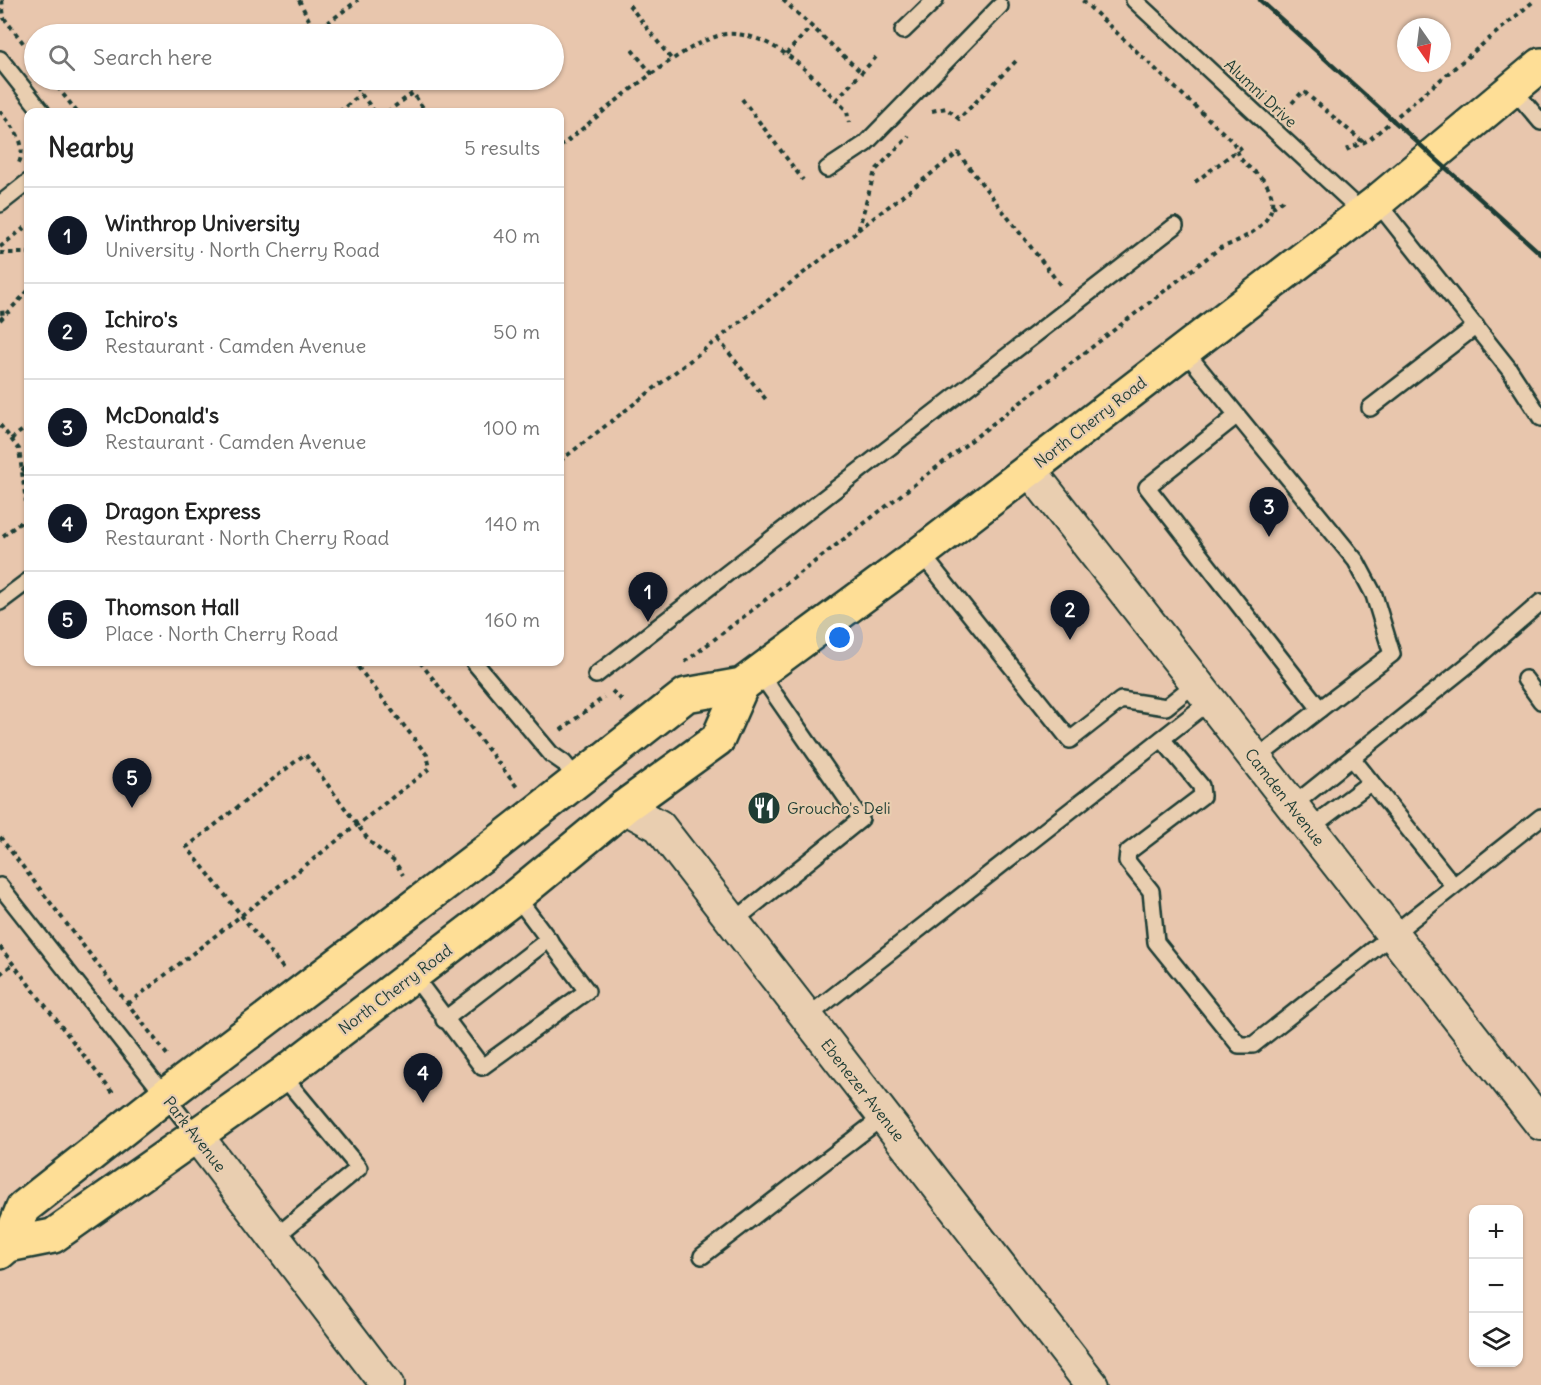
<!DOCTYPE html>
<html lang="en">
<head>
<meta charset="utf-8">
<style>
  body { margin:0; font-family:Delius,sans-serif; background:#f6f6f6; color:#222 }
  .controls { position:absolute; right:18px; bottom:18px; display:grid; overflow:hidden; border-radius:12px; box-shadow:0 2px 4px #0004 }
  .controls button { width:54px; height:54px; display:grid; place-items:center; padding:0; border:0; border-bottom:2px solid #e0e0e0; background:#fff; color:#222; font:30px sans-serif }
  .compass { position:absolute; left:1397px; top:18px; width:54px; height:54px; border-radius:50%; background:#fff; box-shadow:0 2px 4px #0004; rotate:166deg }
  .you { position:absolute; left:840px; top:638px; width:21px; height:21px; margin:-15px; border:4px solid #fff; border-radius:50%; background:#1a73e8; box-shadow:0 0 0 9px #1a73e833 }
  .badge { display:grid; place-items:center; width:39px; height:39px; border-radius:50%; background:#111827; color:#fff; font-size:20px; font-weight:700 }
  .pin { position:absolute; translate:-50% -50px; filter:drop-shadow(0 2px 3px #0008) }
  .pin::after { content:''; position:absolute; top:32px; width:21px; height:18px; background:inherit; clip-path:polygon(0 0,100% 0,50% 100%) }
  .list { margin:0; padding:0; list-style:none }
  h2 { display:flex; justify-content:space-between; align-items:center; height:78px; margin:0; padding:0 24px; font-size:26px }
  h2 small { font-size:20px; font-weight:400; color:#767676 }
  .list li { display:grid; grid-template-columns:39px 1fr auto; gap:18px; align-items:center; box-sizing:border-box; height:96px; padding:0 24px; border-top:2px solid #e0e0e0 }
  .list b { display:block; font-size:22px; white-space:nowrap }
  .list p { margin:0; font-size:20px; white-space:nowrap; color:#767676 }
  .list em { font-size:20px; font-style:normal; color:#767676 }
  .icon { flex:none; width:33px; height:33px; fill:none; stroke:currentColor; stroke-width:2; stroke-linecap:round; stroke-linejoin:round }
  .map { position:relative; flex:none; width:1541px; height:1385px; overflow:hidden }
  .search { position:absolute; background:#fff; box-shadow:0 2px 4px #0004; left:24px; top:24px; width:540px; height:66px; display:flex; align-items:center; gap:15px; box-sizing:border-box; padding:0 21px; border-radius:33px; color:#767676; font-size:22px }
  .panel { position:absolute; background:#fff; box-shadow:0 2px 4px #0004; left:24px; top:108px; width:540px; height:558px; border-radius:12px }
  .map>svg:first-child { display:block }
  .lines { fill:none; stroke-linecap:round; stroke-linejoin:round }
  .lane-casing { stroke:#1f3d34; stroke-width:20 }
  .street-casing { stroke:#1f3d34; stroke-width:36 }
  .primary-casing { stroke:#1f3d34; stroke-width:38 }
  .path { stroke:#1f3d34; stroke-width:4; stroke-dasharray:4.5 4.5; stroke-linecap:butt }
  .lane { stroke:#e9ceb0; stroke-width:15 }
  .street { stroke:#e9ceb0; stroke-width:32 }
  .primary { stroke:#fede96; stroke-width:33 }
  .rail { stroke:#1f3d34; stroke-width:4.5 }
  .labels { text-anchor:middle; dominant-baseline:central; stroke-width:4.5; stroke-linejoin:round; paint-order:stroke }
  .street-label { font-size:16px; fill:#1f3d34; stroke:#e9ceb0 }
  .poi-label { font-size:16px; fill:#1f3d34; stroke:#e9ceb0; text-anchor:start }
</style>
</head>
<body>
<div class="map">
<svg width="1541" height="1385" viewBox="0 0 1541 1385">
  <rect width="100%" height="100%" fill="#e8c6ad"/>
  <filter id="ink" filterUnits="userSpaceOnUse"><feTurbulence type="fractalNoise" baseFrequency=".0167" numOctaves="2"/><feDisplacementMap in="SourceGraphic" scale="12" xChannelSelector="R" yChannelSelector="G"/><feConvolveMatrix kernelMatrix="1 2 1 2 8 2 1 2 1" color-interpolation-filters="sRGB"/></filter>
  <g filter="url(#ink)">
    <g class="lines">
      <defs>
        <g id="lane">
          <path d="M1134,0L1363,213"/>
          <path d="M903,31L935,0"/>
          <path d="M0,59L42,112"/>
          <path d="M1513,89L1541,122"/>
          <path d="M827,169L865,144L1000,6"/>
          <path d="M1377,202L1509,369L1541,418"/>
          <path d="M0,204L28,182"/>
          <path d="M1184,350L1356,561L1374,595L1392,654L1320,709L1147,487L1235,417"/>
          <path d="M1370,408L1476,326"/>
          <path d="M921,553L1070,740L1121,700L1166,707L1196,683"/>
          <path d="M0,602L28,581"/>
          <path d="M474,662L551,754L564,763L578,780"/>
          <path d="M596,675L1175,226"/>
          <path d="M1525,679L1541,701"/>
          <path d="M1162,739L1201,786L1202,796L1128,852L1127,861L1151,891L1156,942L1239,1045H1253L1541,817"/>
          <path d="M1352,758L1453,885"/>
          <path d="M1256,759L1320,709"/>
          <path d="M1292,806L1473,661L1541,602"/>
          <path d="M1310,828L1371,782"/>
          <path d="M0,886L196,1135"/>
          <path d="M734,921L861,819L759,672"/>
          <path d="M413,975L482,1067L587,991L516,896"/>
          <path d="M807,1017L1210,701"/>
          <path d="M444,1020L549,939"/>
          <path d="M274,1238L359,1168L282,1075"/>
          <path d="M702,1256L884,1116"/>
        </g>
        <g id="street">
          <path d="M1029,469L1541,1124"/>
          <path d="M624,807L659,826L1092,1385"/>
          <path d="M196,1135L387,1385"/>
        </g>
        <g id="primary">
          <path d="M8,1245L53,1236L282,1075L516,896L624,807L718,739L742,685"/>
          <path d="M0,1252L8,1245L23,1208L165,1096L482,855L686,695L742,685L921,553L1377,202L1541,65"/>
        </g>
      </defs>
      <use href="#lane" class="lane-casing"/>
      <use href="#street" class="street-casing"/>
      <use href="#primary" class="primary-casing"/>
      <g class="path">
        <path d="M2,0L4,18L34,57"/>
        <path d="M299,0L316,34"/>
        <path d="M783,0L862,73"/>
        <path d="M629,5L672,60"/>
        <path d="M313,34L358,0"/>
        <path d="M632,50L653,75"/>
        <path d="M786,54L812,26"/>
        <path d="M52,80L77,112"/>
        <path d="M350,80L375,112"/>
        <path d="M742,99L803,180"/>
        <path d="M836,100L878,55"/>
        <path d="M1292,103L1303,91L1364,143"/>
        <path d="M0,111C12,127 28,141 19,163"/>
        <path d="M932,111L946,108L959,119L1018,59"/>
        <path d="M339,112L361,94"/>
        <path d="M387,112L413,93L426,112"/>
        <path d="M476,112L488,108L498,112"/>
        <path d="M560,147C595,119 686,38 727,34C740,33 755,37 767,43C798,58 823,87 847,111L849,123"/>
        <path d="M1346,150L1369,140L1535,0"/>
        <path d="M1195,182L1243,146"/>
        <path d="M1272,208L1286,198"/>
        <path d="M858,230L958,153L1061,286"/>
        <path d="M0,247L28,225"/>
        <path d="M0,253H28"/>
        <path d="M0,313L10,312"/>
        <path d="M0,320L28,291"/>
        <path d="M718,339L768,402"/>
        <path d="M0,425L19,449L28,517L0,538"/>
        <path d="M11,439L28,426"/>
        <path d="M560,461L858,231L875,171L909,136"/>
        <path d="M22,471L28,466"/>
        <path d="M420,662L517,787"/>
        <path d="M685,662L1220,248C1245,239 1287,219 1267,185C1261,174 1248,169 1241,159C1238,154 1236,147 1233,142L1082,0"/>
        <path d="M612,691L625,703"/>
        <path d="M561,730L604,697"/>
        <path d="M0,837L168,1056"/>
        <path d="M0,947L115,1096"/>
        <path d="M283,968L187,847L305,754L370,842L395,862L403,875"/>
        <path d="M0,974L13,964"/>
        <path d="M128,1004L430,768L427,755L354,662"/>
      </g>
      <use href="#lane" class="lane"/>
      <use href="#street" class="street"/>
      <use href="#primary" class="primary"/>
      <path class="rail" d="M1260,0L1541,254"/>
    </g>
  </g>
  <defs>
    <symbol id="restaurant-disc" viewBox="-11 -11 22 22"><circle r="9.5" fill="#1f3d34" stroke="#e9ceb0"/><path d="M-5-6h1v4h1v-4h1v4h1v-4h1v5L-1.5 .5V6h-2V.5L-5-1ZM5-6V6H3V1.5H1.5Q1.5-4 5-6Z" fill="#fff"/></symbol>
  </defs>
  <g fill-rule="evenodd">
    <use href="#restaurant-disc" x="745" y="789" width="38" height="38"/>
  </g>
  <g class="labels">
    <g class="street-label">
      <text transform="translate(1261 93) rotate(43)">Alumni Drive</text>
      <text transform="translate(1090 422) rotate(-38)">North Cherry Road</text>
      <text transform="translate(1285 797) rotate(52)">Camden Avenue</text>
      <text transform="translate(395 989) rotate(-37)">North Cherry Road</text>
      <text transform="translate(863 1090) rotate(52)">Ebenezer Avenue</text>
      <text transform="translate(195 1134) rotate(52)">Park Avenue</text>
    </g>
    <g class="poi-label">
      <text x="787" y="808">Groucho's Deli</text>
    </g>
  </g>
</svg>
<div class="controls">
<button>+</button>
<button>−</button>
<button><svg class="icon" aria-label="layers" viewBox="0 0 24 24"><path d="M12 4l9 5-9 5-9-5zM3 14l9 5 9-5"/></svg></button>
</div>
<svg class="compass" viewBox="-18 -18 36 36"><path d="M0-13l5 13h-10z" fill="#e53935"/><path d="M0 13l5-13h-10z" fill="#767676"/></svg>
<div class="you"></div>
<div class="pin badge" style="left:648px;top:622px">1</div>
<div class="pin badge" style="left:1070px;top:640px">2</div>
<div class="pin badge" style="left:1269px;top:537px">3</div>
<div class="pin badge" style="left:423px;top:1103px">4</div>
<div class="pin badge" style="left:132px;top:808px">5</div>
<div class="search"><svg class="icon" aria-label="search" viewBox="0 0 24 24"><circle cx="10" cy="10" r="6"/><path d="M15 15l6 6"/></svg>Search here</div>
<section class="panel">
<h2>Nearby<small>5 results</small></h2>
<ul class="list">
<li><span class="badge">1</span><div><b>Winthrop University</b><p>University · North Cherry Road</p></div><em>40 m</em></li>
<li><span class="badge">2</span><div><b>Ichiro's</b><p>Restaurant · Camden Avenue</p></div><em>50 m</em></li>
<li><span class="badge">3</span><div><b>McDonald's</b><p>Restaurant · Camden Avenue</p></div><em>100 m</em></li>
<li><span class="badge">4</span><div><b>Dragon Express</b><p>Restaurant · North Cherry Road</p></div><em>140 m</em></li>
<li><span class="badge">5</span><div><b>Thomson Hall</b><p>Place · North Cherry Road</p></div><em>160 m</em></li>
</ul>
</section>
</div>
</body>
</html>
